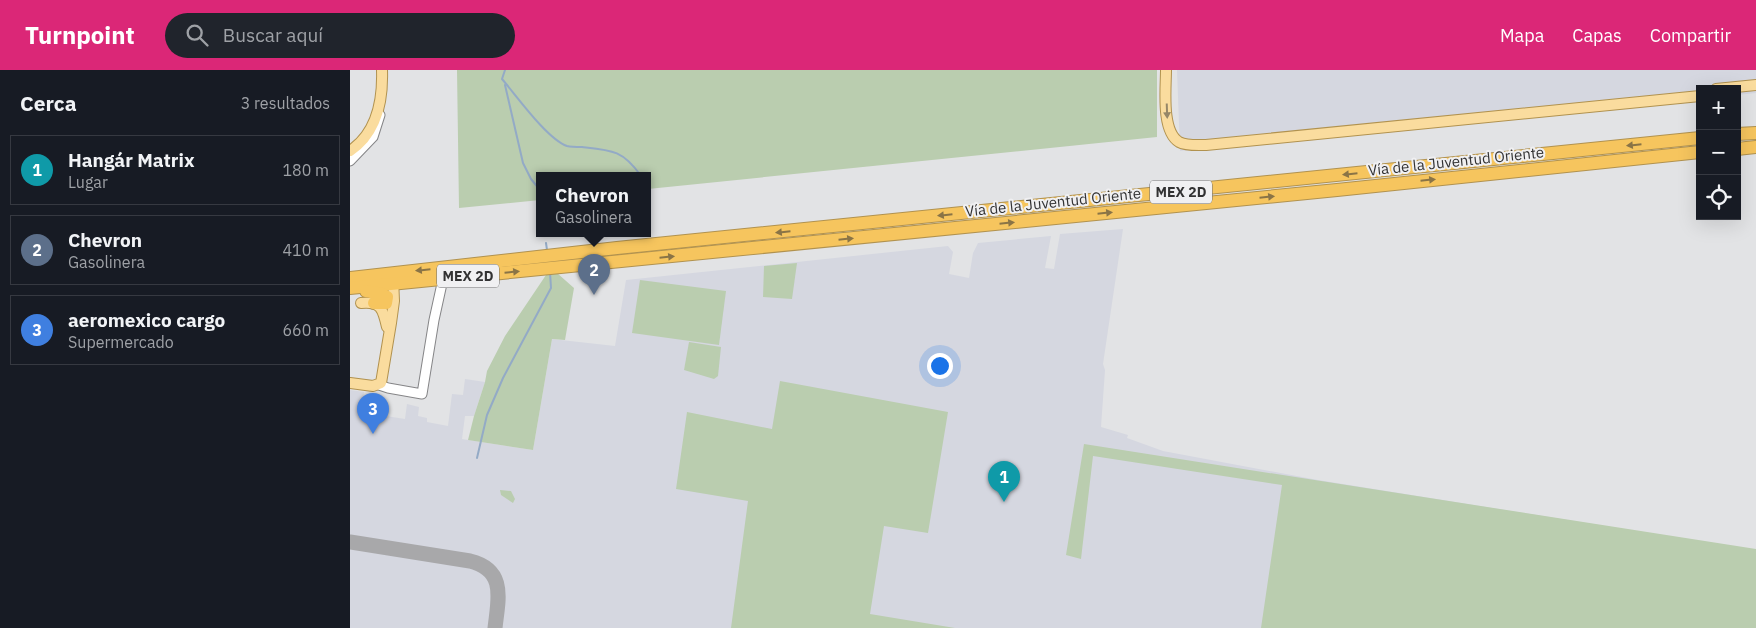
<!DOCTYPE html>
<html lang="es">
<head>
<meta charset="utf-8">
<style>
  body { margin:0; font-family:"IBM Plex Sans",sans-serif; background:#20242c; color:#f1f3f6 }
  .controls { position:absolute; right:15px; top:15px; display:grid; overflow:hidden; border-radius:0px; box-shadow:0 5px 20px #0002 }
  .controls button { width:45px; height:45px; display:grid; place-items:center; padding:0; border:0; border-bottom:1px solid #363941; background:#171b24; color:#f1f3f6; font:25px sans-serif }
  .you { position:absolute; left:589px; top:295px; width:18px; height:18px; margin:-12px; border:4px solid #fff; border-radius:50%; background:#1a73e8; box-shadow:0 0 0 8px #1a73e833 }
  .badge { display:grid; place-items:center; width:32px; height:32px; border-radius:50%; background:#db2777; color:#fff; font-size:16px; font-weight:700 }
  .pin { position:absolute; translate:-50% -41px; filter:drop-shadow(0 1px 2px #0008) }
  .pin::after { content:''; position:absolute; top:26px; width:18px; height:15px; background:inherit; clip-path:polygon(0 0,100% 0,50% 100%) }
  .popup { position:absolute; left:186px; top:102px; width:115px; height:65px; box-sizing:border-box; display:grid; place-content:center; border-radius:0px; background:#171b24; filter:drop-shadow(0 1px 4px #0005); font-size:16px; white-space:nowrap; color:#9ea1a6 }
  .popup b { font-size:19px; color:#f1f3f6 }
  .popup::after { content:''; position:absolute; left:50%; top:100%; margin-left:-10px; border:10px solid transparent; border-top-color:#171b24 }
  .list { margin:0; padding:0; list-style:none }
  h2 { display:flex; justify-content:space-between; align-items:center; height:65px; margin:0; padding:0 20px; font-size:21px }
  h2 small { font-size:16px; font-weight:400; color:#9ea1a6 }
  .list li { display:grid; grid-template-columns:32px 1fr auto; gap:15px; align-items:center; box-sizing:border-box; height:70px; margin:0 10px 10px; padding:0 10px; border:1px solid #363941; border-radius:0px }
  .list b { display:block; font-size:19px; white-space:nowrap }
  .list p { margin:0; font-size:16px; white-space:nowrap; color:#9ea1a6 }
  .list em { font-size:16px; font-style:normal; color:#9ea1a6 }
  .icon { flex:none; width:28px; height:28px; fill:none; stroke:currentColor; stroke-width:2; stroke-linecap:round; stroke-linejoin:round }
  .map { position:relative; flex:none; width:1406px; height:558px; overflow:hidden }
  header { display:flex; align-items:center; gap:30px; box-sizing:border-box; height:70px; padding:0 25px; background:#db2777; color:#fff }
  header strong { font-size:24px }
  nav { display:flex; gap:28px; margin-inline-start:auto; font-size:18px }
  .search { width:350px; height:45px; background:#20242c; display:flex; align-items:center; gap:12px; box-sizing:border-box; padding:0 18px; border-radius:28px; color:#9ea1a6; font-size:19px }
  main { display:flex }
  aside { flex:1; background:#171b24 }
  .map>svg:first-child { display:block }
  .built { fill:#d5d7e0 }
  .green { fill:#bacdaf }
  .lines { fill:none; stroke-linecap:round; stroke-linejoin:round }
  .stream { stroke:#93aac6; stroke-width:2 }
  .taxiway { stroke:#a8a8aa; stroke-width:15 }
  .minor-casing { stroke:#858587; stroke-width:11 }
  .major-casing { stroke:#b1924f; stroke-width:12 }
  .highway-casing { stroke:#b1924f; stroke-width:14 }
  .minor { stroke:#fff; stroke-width:9 }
  .major { stroke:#fadc9e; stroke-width:10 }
  .highway { stroke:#f6c55e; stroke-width:12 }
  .oneway { fill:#968768 }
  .oneway2 { fill:#8a7446 }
  .labels { text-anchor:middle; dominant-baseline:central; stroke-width:4; stroke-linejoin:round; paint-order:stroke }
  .shield { fill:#f0f0f2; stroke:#6b6b6c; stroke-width:1 }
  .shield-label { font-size:14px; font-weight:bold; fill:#323233 }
  .street-label { font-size:15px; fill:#323233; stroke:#f0f0f2 }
</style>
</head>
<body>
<header>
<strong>Turnpoint</strong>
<div class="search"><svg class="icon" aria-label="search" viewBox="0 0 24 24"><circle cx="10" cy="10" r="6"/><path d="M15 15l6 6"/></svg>Buscar aquí</div>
<nav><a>Mapa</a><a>Capas</a><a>Compartir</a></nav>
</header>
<main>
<aside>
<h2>Cerca<small>3 resultados</small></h2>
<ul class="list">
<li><span class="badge" style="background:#0f9aa8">1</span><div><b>Hangár Matrix</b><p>Lugar</p></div><em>180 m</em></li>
<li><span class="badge" style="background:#5c6f8a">2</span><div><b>Chevron</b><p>Gasolinera</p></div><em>410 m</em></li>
<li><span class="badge" style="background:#3f7fe0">3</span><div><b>aeromexico cargo</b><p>Supermercado</p></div><em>660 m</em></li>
</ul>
</aside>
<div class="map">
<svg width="1406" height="558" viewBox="0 0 1406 558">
  <rect width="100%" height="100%" fill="#e2e3e5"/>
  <g class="built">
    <path d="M827,0H1406V23L1387,25V19H1350V29L830,81Z"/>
    <path d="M773,159L753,294L755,300L751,357L778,365L777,368L813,381L968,410L1323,467L1406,558H0V320L14,322L11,342L55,349L57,334L69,337L68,346L77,348V352L98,356L102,324L113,325L115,309L135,312L124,346H115L112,369L183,380L202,269L265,276L276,210L598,176L603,182L599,204L619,208L623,183L628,173L701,166L695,198L704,199L710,164Z"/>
  </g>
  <g class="green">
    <path d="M107,0H807V67L298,119V106H190V130L109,138Z"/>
    <path d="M447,193L442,229L413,227L414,196Z"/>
    <path d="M207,203L224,218L215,270L202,269L183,380L118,370L124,346L135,312L137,301L155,266L196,205Z"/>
    <path d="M290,210L376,221L369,275L282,263Z"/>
    <path d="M339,272L371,277L368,306L364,309L334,300Z"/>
    <path d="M430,311L598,342L578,463L534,456L520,544L605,558H381L398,431L326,419L337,342L422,359Z"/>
    <path d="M734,374L1406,479V558H911L932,415L743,386L731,489L716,485Z"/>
    <path d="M150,420L161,421L165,429L163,433L151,425Z"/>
  </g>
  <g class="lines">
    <g class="stream">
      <path d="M155,0L152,9C166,25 197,69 217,76C221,77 227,77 232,77C261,80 273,80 291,106"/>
      <path d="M155,15L173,93L181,109L190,120"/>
      <path d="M196,164V165"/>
      <path d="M196,173L197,180"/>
      <path d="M127,388L137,345L153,308L201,218L200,202"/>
    </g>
    <path class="taxiway" d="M0,472L120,491C157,500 148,530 145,558"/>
    <defs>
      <g id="minor">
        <path d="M0,91L23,67L30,45"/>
        <path d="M29,315L38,318L72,324L84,250L93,209"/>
      </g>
      <g id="major">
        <path d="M816,0C816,18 811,61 829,72C836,76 848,75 856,75L1350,26"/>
        <path d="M1366,19L1406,15"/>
        <path d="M0,81C27,63 33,30 32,0"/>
        <path d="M11,233C31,231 33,239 37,257"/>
        <path d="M0,313L23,316L31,313L41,253L44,231L43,208"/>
      </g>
      <g id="highway">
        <path d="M1387,64L1406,63"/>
        <path d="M1387,79L1406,77"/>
        <path d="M0,208L267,178L1350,68"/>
        <path d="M0,218L987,120L1350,82"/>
        <path d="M16,221L32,224L37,227L36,233H24"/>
      </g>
    </defs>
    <use href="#minor" class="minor-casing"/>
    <use href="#major" class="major-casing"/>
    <use href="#highway" class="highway-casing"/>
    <use href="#minor" class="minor"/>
    <use href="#major" class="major"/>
    <use href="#highway" class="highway"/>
  </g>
  <defs><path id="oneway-solid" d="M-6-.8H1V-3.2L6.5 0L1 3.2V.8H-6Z" transform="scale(1.25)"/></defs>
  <use class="oneway" href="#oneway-solid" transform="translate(817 41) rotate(88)"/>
  <g class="oneway2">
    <use href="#oneway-solid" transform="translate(1284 75) rotate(174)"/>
    <use href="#oneway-solid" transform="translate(1000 104) rotate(174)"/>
    <use href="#oneway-solid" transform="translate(1078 110) rotate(-6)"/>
    <use href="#oneway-solid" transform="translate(917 127) rotate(-6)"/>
    <use href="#oneway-solid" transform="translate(755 143) rotate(-6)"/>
    <use href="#oneway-solid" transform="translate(595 145) rotate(174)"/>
    <use href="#oneway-solid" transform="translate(657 153) rotate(-6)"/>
    <use href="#oneway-solid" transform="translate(433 162) rotate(174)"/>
    <use href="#oneway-solid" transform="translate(496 169) rotate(-6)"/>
    <use href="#oneway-solid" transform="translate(317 187) rotate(-6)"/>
    <use href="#oneway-solid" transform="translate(73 200) rotate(174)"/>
    <use href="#oneway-solid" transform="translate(162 202) rotate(-6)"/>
  </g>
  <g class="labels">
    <g class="shield">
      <rect x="800" y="110.5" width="62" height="23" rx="4"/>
      <rect x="87" y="194.5" width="62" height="23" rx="4"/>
    </g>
    <g class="shield-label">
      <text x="831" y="122">MEX 2D</text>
      <text x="118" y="206">MEX 2D</text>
    </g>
    <g class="street-label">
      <text transform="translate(1106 91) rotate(-6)">Vía de la Juventud Oriente</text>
      <text transform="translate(703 132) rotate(-6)">Vía de la Juventud Oriente</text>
    </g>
  </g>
</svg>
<div class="controls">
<button>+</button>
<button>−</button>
<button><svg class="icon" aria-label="locate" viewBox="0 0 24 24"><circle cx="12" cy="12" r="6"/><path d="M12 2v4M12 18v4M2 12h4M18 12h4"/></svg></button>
</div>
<div class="you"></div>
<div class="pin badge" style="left:654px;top:432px;background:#0f9aa8">1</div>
<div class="pin badge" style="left:244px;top:225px;background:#5c6f8a">2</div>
<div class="popup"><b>Chevron</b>Gasolinera</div>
<div class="pin badge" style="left:23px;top:364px;background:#3f7fe0">3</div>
</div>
</main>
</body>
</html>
